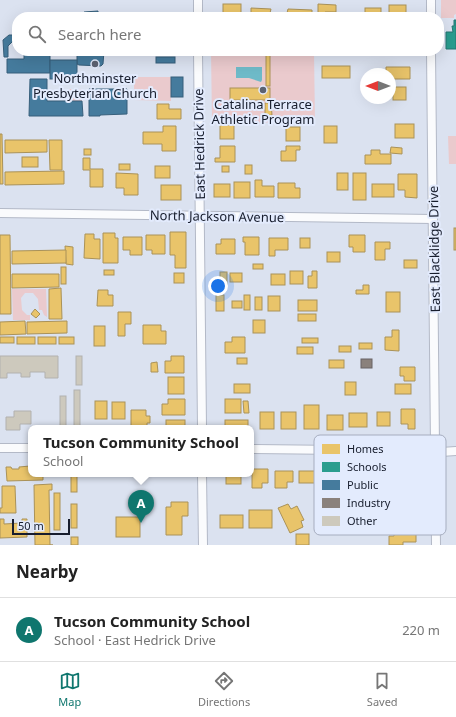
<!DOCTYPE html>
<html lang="en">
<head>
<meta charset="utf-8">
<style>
  body { margin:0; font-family:"Noto Sans",sans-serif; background:#f2f2f2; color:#222 }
  .compass { position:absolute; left:360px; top:68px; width:36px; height:36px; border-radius:50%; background:#fff; box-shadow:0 4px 16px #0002; rotate:270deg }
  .scale { position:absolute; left:12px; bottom:10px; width:58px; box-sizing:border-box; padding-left:4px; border:2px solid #171d2d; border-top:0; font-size:11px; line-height:14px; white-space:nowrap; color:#171d2d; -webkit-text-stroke:3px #e3ebfd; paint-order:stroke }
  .you { position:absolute; left:218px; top:286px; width:14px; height:14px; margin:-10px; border:3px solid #fff; border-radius:50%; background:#1a73e8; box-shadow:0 0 0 6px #1a73e833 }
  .badge { display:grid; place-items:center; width:26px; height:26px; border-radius:50%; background:#0f766e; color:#fff; font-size:13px; font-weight:700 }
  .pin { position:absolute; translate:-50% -33px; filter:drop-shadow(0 1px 2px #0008) }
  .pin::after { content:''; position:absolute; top:21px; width:14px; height:12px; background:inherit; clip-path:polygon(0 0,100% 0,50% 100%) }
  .popup { position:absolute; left:28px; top:425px; width:226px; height:52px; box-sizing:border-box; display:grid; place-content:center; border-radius:8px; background:#fff; filter:drop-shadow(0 1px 3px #0005); font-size:13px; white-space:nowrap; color:#767676 }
  .popup b { font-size:15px; color:#222 }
  .popup::after { content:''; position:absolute; left:50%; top:100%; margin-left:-8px; border:8px solid transparent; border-top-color:#fff }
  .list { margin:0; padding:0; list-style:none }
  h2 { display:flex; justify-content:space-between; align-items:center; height:52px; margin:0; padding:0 16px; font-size:17px }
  h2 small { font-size:13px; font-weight:400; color:#767676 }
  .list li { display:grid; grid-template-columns:26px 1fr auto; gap:12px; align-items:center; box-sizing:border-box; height:64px; padding:0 16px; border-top:1px solid #e0e0e0 }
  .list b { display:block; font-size:15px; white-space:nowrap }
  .list p { margin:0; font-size:13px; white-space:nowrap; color:#767676 }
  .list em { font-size:13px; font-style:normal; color:#767676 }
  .icon { flex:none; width:22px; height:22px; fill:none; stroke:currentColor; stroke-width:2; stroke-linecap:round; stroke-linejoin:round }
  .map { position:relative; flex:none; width:456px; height:545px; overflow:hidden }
  .search { position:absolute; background:#fff; box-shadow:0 4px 16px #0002; left:12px; right:12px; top:12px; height:44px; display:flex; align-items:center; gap:10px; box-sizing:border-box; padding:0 14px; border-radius:16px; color:#767676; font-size:15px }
  .sheet { height:116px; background:#fff }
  nav { display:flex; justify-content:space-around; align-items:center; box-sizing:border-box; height:56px; border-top:1px solid #e0e0e0; background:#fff; font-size:11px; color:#767676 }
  nav a { display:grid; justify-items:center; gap:2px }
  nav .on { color:#0f766e }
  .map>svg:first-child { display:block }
  .green { fill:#eacacd }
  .water { fill:#6ebac8 }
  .homes { fill:#e9c46a; stroke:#aa9258 }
  .schools { fill:#2a9d8f; stroke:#247772 }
  .public { fill:#457b9d; stroke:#375f7b }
  .industry { fill:#8a817c; stroke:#686364 }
  .building { fill:#cdc9bd; stroke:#b2b1af }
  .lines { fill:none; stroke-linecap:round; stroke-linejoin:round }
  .minor-casing { stroke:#b3b9c7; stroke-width:10 }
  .minor { stroke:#fafbfd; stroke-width:8 }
  .poi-dot { fill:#5c6271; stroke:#e3ebfd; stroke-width:1.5 }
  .labels { text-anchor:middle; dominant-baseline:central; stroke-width:4; stroke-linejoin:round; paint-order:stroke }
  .poi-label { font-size:13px; fill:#171d2d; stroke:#e3ebfd }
  .street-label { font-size:13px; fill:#171d2d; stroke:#e3ebfd }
  .key { fill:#e3ebfd; stroke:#a6adbf; stroke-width:1 }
  .key-label { font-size:11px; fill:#171d2d }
</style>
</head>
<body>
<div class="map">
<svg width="456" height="545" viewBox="0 0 456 545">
  <rect width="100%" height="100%" fill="#dbe2f0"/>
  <g class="green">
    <path d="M441,0H456V14L454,15V18H441Z"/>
    <path d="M211,51H314L315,122L212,123Z"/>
    <path d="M134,77H171V101L134,100Z"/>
    <path d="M67,89H83L82,101H67Z"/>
    <path d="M448,136H456V164H449Z"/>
    <path d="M12,289H46L47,317L44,315L42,310H39L38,299L33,293H25L21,298L22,310L27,315H30V320H13Z"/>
  </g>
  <path class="water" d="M236,67H262V80L261,82L249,78H236Z"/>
  <g class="homes">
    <rect x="223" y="4" width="18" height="13"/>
    <path d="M318,4L336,5V12H325V17H318Z"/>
    <rect x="389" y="5" width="17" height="12"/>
    <path d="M251,8L271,9L270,13H287L288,9L312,10V17H246V13H251Z"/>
    <rect x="365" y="8" width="16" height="9"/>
    <rect x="266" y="54" width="4" height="32"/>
    <rect x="322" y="66" width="28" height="12"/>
    <path d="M386,67H410V79H390V74H386Z"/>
    <rect x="393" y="87" width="13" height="13"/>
    <rect x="230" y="88" width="40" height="12"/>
    <path d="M265,103H271L272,115L265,116Z"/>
    <path d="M157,104H169V109H181V119H157Z"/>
    <rect x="395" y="124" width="19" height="14"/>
    <rect x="220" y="125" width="14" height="14"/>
    <path d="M163,126H176V151H162V144H143V132H163Z"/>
    <rect x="324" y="126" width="13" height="17"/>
    <rect x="286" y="127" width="14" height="14"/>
    <path d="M0,134H2L3,184H0Z"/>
    <path d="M5,140H47V152L5,153Z"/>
    <path d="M49,140H62V170H50Z"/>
    <path d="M220,146H235V162H215V158H220Z"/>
    <path d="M286,146H300V150H296V161H281V151H286Z"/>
    <path d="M391,147L402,148V154L390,153Z"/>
    <rect x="84" y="149" width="7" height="6"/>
    <path d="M371,150H380V154H391V164H365V155H371Z"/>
    <rect x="22" y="157" width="16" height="10"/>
    <path d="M83,158H90V169H103V187H90V170H83Z"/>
    <rect x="119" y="164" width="11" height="6"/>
    <rect x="245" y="165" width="7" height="9"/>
    <rect x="155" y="166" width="15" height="12"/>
    <rect x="222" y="166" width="7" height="6"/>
    <path d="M64,171V184L5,185V172Z"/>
    <path d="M116,173L138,174V195H124V188H116Z"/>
    <rect x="337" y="173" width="11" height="17"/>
    <rect x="353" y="173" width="13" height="27"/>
    <path d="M398,174H417V198L405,197V190H398Z"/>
    <path d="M255,180H262V186H274V197H255Z"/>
    <rect x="234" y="182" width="16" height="16"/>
    <path d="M278,183H295V188H300V198H278Z"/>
    <rect x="214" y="184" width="16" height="13"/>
    <rect x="372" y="184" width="22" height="13"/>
    <rect x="161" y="185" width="20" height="15"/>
    <rect x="454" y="228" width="2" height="22"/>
    <path d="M170,232H186V268H175V255H170Z"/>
    <path d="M103,233H115V238H118V263H103Z"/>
    <path d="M85,234H94V239H100V259L84,258Z"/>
    <path d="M0,235H10L11,314H0Z"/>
    <path d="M146,235H165V254H152V250H146Z"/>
    <path d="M349,235H365V252H353V247H349Z"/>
    <path d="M123,237H142V255H130V250H123Z"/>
    <path d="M243,237H259V255H245V242H243Z"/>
    <path d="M269,238H288V250H275V256H269Z"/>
    <rect x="300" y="238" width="10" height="10"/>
    <path d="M221,239H235V254H216V244H221Z"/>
    <path d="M375,242H390V249H385V260H375Z"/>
    <path d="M65,246L73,247V265L66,264Z"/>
    <path d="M66,250V263L12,264V251Z"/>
    <rect x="327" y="252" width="13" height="10"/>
    <rect x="404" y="260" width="13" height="8"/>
    <rect x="253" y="264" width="10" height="5"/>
    <rect x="61" y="267" width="5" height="17"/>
    <rect x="104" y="270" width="10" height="5"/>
    <rect x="290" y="271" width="13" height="13"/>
    <path d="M312,271H317V288H308V276H312Z"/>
    <rect x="220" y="272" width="7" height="14"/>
    <rect x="174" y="273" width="10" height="10"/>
    <rect x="230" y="273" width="12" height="9"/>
    <path d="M12,274H59V287L12,288Z"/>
    <rect x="271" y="274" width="14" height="11"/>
    <path d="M363,285H369V294H356V290H363Z"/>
    <path d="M61,288L62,319H49V289Z"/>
    <path d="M98,290H108V295H113V306H97Z"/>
    <rect x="386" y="292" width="14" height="20"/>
    <rect x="216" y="295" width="8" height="16"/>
    <rect x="244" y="295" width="6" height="15"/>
    <rect x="268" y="296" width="12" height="15"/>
    <rect x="255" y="297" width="7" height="13"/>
    <rect x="298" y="300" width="19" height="11"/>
    <rect x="232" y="301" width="10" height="7"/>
    <path d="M35,309L40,314L36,318L31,314Z"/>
    <path d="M118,312H131V324H125V336H118Z"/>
    <rect x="298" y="314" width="18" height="7"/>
    <rect x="253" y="320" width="12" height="13"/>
    <path d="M25,321L26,334L0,335V322Z"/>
    <path d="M67,321V333L27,334V322Z"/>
    <path d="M143,325H161V331H166V344H143Z"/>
    <rect x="94" y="326" width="11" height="20"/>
    <path d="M392,330H399V351L385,350V337H392Z"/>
    <rect x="0" y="337" width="14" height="6"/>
    <rect x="17" y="337" width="18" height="7"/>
    <rect x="38" y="337" width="18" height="7"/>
    <rect x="59" y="337" width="15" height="7"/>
    <path d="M232,337H245V353H225V342H232Z"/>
    <rect x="302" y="338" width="16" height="5"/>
    <rect x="359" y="343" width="13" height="6"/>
    <rect x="339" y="346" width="12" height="6"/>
    <rect x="297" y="347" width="16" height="7"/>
    <path d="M171,356H184V373H165V361H171Z"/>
    <rect x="237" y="358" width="10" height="6"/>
    <rect x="329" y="360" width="15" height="8"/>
    <path d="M157,362L158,372H151V363Z"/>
    <path d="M400,367H415V381H404V376H400Z"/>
    <rect x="168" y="377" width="16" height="17"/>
    <rect x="345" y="382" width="11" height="13"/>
    <rect x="234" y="384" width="16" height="9"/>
    <rect x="395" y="384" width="16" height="10"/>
    <path d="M168,399H185V415H162V404H168Z"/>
    <rect x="225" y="399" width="16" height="14"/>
    <rect x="95" y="401" width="12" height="18"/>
    <path d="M243,401H248L249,413H244Z"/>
    <rect x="112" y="402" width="13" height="17"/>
    <rect x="304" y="405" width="15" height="24"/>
    <path d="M401,409H415V429H408V424H401Z"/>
    <path d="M131,410H146V416H150V423H147V428H131Z"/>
    <rect x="260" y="412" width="14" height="17"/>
    <rect x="281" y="412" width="15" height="17"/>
    <rect x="377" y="412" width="13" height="14"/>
    <rect x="349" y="413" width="18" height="14"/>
    <rect x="327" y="415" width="16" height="15"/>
    <rect x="166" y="420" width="19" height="8"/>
    <rect x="225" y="420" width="23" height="8"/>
    <rect x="388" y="464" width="5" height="13"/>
    <path d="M30,466L31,474H43V480L7,481L6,467H11L12,469H19V467Z"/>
    <path d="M395,466H412V481H400V476H395Z"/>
    <path d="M252,469H268V483H262V488H252Z"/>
    <rect x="324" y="470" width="16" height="19"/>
    <path d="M275,471H293V482H287V488H275Z"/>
    <rect x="299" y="471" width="20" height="12"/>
    <path d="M345,471H362V489H351V482H345Z"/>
    <rect x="366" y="471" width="17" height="13"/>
    <rect x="71" y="474" width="6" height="18"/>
    <rect x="226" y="474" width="15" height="10"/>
    <path d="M52,484V490H49L50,545H53H35L34,485Z"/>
    <path d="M2,486H15L16,513H0V508H2Z"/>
    <rect x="404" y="486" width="13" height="15"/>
    <rect x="54" y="493" width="6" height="37"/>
    <path d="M369,496H375L374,504L369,503Z"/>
    <path d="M171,502H188V516H182V535H166V507H171Z"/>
    <rect x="71" y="504" width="6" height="24"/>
    <path d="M288,504L291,509L297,506L304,520L301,521L303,527L290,533L278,508Z"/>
    <rect x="249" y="510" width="23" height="18"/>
    <path d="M401,511H415V527H393V516H401Z"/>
    <rect x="220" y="515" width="23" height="13"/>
    <rect x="116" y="517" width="24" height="20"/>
    <path d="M0,519H4V524L22,523V519H27V537L0,538Z"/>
    <path d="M394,531H416V542H403V545H389V536H394Z"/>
    <rect x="296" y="534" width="13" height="11"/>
    <rect x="71" y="537" width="7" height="8"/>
  </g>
  <path class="schools" d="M454,20H456V49H446V32H453L452,26H454Z"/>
  <g class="public">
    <path d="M98,11V16L102,17H80L84,16V12Z"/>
    <path d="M9,35H17V40H14L8,46V57H4L3,40Z"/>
    <path d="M24,51H50V73H7V59H24Z"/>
    <path d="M77,51H104L103,64L101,66L79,65L77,64Z"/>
    <rect x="156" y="57" width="19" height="6"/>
    <rect x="50" y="60" width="27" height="19"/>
    <rect x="171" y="77" width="12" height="20"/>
    <path d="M30,79H47V101H82L83,116H29Z"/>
    <path d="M89,89H127V114L100,115V116H89Z"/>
  </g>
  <rect class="industry" x="361" y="359" width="11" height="9"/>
  <g class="building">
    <path d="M0,356H58V378H45V372H30V377H21V373H7V378H0Z"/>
    <rect x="76" y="356" width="6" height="29"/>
    <rect x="74" y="390" width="6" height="38"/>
    <rect x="60" y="396" width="6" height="32"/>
    <path d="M14,411H31V424H20V430H6V417H14Z"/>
  </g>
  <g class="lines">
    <defs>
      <g id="minor">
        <path d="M198,0V17"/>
        <path d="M431,0V17"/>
        <path d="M198,51L202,428"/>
        <path d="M431,51L435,446"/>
        <path d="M0,213L433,219"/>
        <circle cx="435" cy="452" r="6"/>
        <path d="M0,448H31"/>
        <path d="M251,449L429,451"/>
        <path d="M441,452L456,451"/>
        <path d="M435,458L436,545"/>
        <path d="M202,474L203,545"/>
      </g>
    </defs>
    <use href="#minor" class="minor-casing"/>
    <use href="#minor" class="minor"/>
  </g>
  <g class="poi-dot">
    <circle cx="95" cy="64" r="4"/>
    <circle cx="263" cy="90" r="4"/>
  </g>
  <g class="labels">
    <g class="poi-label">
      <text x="95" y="78">Northminster<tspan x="95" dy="15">Presbyterian Church</tspan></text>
      <text x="263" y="104">Catalina Terrace<tspan x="263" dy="15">Athletic Program</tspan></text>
    </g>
    <g class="street-label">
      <text transform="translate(199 144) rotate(-91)">East Hedrick Drive</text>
      <text transform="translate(217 216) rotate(1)">North Jackson Avenue</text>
      <text transform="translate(434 249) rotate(-91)">East Blacklidge Drive</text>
    </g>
  </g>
  <rect x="314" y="435" width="132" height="100" rx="6" class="key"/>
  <rect x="322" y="444" width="18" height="10" fill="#e9c46a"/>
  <rect x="322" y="462" width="18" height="10" fill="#2a9d8f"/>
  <rect x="322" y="480" width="18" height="10" fill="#457b9d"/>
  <rect x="322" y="498" width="18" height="10" fill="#8a817c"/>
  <rect x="322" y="516" width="18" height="10" fill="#cdc9bd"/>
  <g class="key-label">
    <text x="347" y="453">Homes</text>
    <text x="347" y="471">Schools</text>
    <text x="347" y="489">Public</text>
    <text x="347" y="507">Industry</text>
    <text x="347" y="525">Other</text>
  </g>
</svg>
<svg class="compass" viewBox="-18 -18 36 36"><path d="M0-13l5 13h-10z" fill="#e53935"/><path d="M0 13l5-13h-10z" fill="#767676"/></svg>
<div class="scale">50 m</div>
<div class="you"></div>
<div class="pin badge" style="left:141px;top:523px">A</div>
<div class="popup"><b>Tucson Community School</b>School</div>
<div class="search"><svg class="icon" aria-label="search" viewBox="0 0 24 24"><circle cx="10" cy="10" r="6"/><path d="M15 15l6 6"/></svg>Search here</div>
</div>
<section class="sheet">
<h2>Nearby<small></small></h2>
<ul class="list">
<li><span class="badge">A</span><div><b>Tucson Community School</b><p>School · East Hedrick Drive</p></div><em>220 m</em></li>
</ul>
</section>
<nav>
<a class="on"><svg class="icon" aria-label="map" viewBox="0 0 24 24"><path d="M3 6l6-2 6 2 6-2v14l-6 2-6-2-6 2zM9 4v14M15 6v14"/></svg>Map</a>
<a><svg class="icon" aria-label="directions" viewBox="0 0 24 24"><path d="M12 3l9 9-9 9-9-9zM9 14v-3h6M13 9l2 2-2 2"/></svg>Directions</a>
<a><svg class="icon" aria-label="saved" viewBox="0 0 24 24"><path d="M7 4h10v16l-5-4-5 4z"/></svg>Saved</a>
</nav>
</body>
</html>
